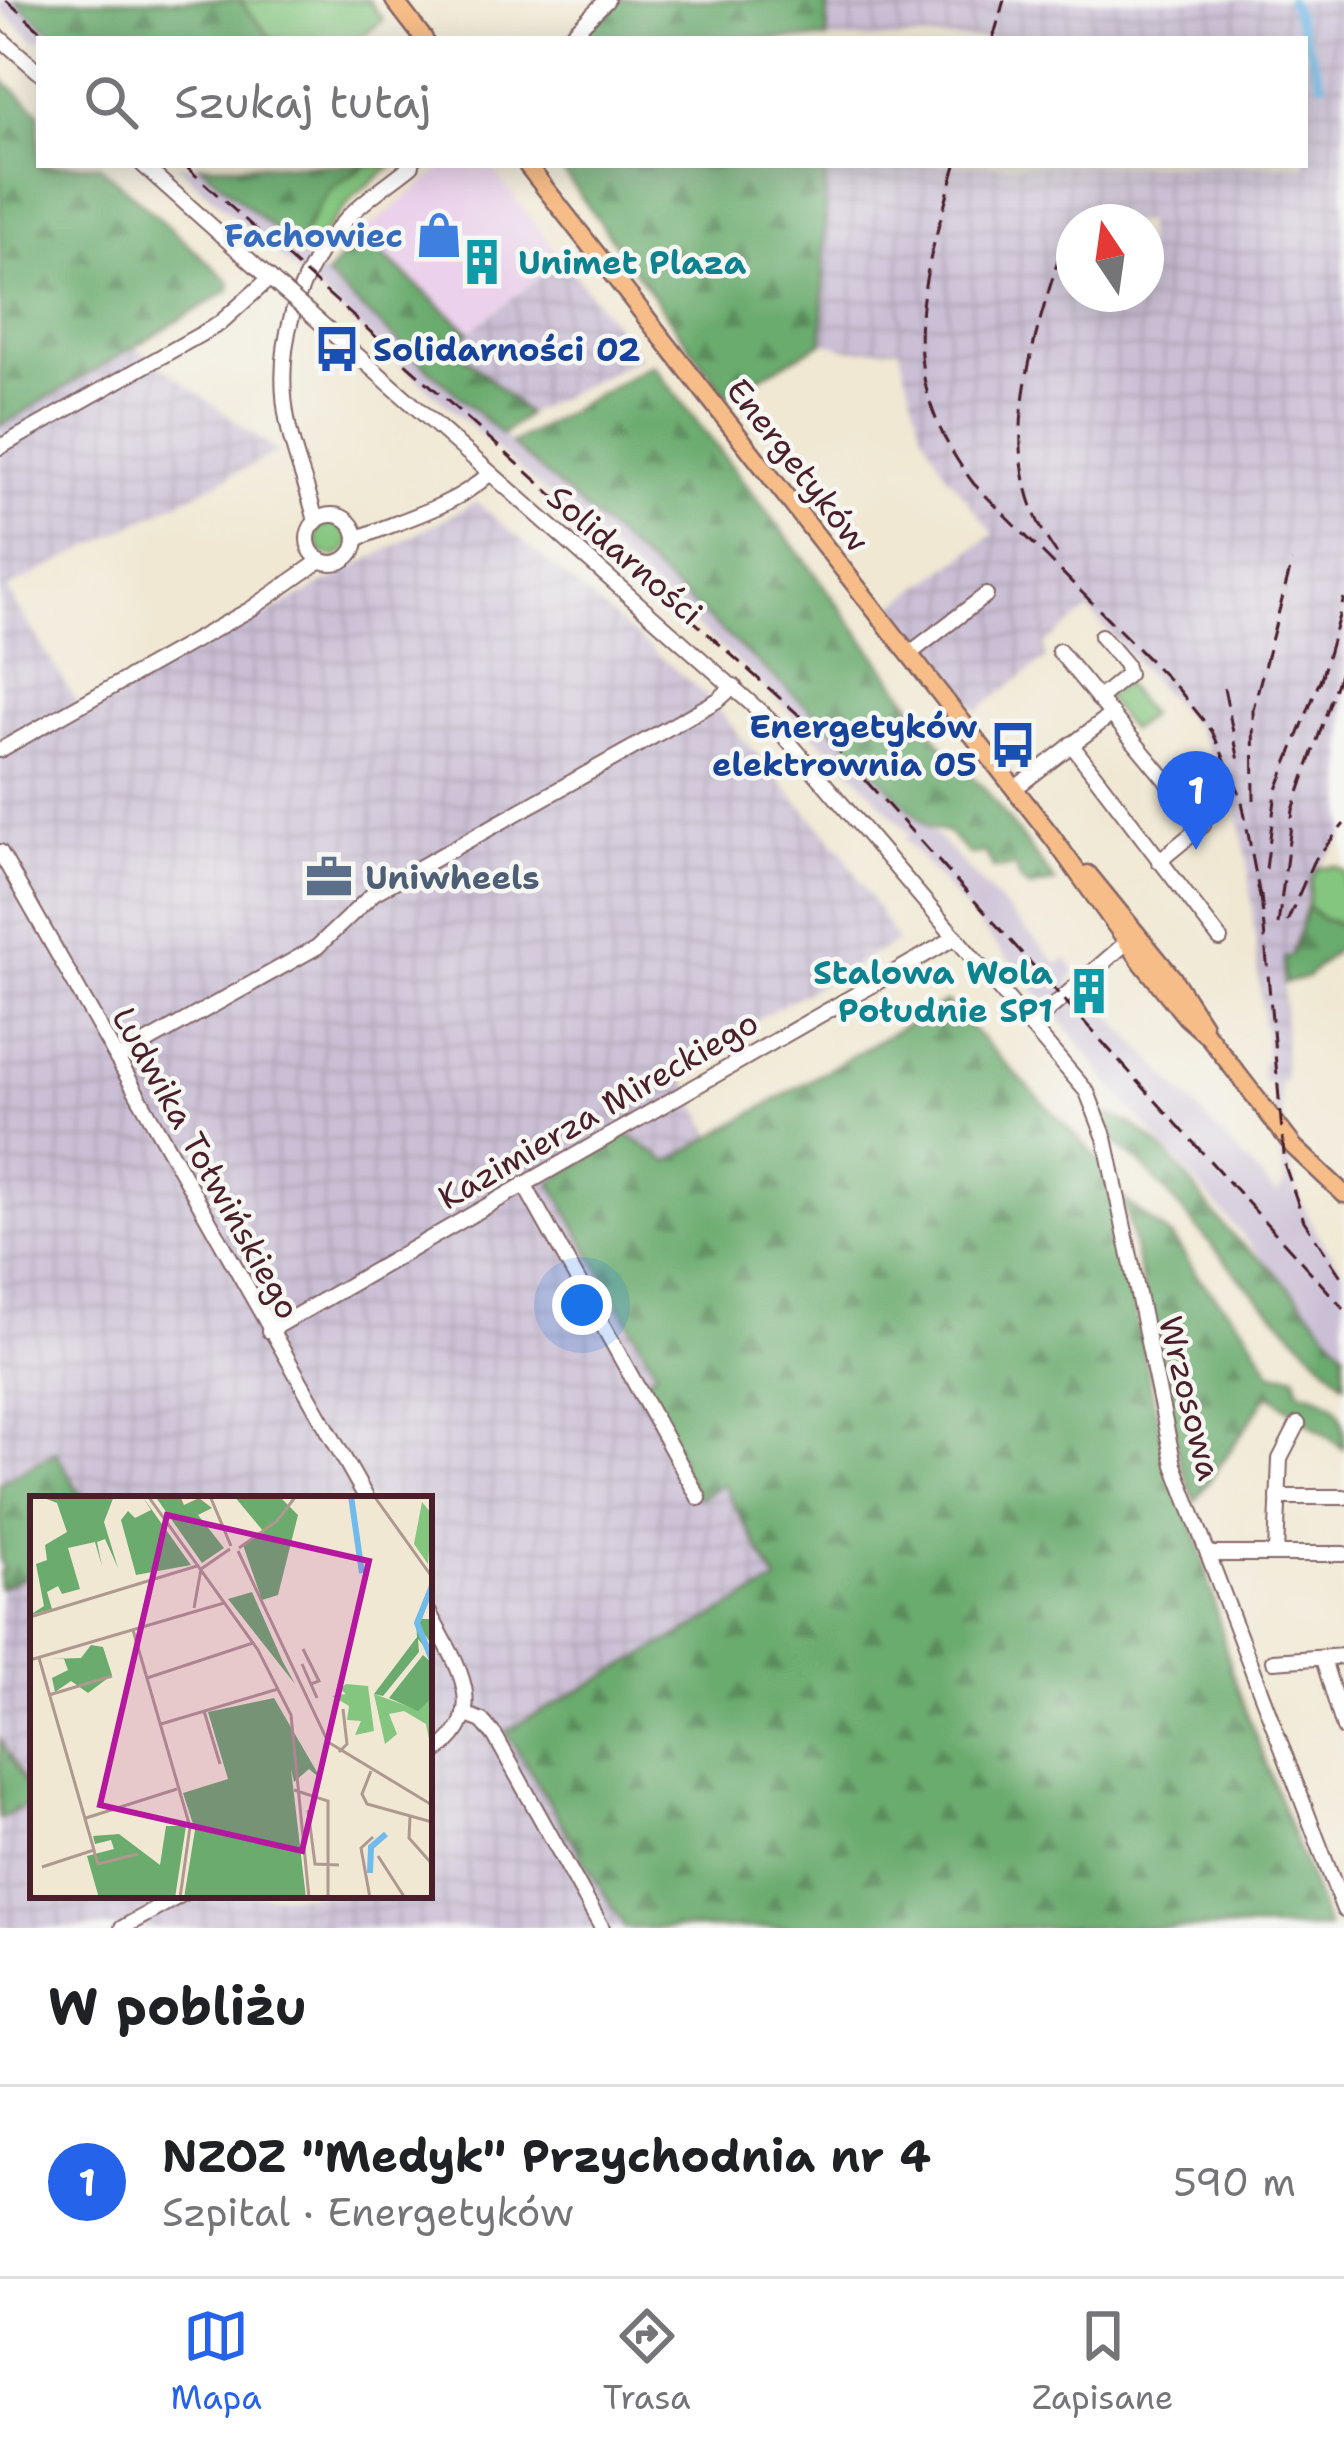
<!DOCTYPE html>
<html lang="pl">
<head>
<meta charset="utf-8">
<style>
  body { margin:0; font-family:"Shantell Sans",sans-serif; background:#f6f6f6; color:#202124 }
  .compass { position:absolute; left:1056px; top:204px; width:108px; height:108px; border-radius:50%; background:#fff; box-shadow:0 6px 30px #0003; rotate:347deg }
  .you { position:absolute; left:582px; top:1305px; width:42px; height:42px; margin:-30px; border:9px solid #fff; border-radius:50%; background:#1a73e8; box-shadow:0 0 0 18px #1a73e833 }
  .badge { display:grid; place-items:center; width:78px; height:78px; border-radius:50%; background:#2563eb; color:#fff; font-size:39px; font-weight:700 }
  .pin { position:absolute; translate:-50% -99px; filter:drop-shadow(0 3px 6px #0008) }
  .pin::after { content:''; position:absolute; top:63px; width:42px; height:36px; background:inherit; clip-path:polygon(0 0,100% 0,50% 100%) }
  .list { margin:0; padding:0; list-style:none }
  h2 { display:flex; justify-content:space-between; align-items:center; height:156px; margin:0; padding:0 48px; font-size:51px }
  h2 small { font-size:39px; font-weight:400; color:#757577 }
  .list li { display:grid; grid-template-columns:78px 1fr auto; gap:36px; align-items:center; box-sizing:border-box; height:192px; padding:0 48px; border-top:3px solid #e0e0e0 }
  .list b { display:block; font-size:45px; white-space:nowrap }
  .list p { margin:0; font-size:39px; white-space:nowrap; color:#757577 }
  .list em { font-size:39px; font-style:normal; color:#757577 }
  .icon { flex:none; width:66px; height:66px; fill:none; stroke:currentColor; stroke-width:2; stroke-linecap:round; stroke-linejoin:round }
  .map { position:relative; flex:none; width:1344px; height:1928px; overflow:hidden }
  .search { position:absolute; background:#fff; box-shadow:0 6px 30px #0003; left:36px; right:36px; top:36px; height:132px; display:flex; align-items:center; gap:30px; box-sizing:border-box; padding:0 42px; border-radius:0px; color:#757577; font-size:45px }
  .sheet { height:348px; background:#fff }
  nav { display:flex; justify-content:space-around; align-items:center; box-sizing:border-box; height:168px; border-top:3px solid #e0e0e0; background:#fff; font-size:33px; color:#757577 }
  nav a { display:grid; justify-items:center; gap:6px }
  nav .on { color:#2563eb }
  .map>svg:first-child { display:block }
  .built { fill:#ebd1eb }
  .industrial { fill:url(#industrial-grid); fill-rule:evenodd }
  .railway { fill:#cbbfd5 }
  .grass { fill:#84c67f; stroke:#677255; stroke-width:3 }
  .forest { fill:url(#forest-firs); stroke:#5a654c; stroke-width:3 }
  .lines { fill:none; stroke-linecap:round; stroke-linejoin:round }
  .canal { stroke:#70bbe9; stroke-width:9 }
  .minor-casing { stroke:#846566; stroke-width:18 }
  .major-casing { stroke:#846566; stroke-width:21 }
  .minor { stroke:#fff; stroke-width:14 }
  .major { stroke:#f7bd88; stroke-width:16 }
  .rail { stroke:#4a1f2b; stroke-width:3; stroke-dasharray:18 9; stroke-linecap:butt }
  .minor-bridge-casing { stroke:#846566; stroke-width:18; stroke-linecap:butt }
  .minor-bridge { stroke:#fff; stroke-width:14 }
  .labels { text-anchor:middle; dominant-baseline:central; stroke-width:9; stroke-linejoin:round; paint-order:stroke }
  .shop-label { font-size:33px; font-weight:bold; fill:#366cbe; stroke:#f6f6f2; text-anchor:end }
  .culture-label { font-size:33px; font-weight:bold; fill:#0d838f; stroke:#f6f6f2; text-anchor:start }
  .transit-label { font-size:33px; font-weight:bold; fill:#164399; stroke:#f6f6f2; text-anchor:start }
  .street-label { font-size:33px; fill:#4a1f2b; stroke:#f6f6f2 }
  .service-label { font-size:33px; font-weight:bold; fill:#4e5e75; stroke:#f6f6f2; text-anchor:start }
  .inset-river { fill:none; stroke:#70bbe9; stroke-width:6 }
  .inset-road { fill:none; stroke:#ae9890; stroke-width:3 }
  .view { fill:#b5179e; fill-opacity:0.15; stroke:#b5179e; stroke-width:6 }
  .inset-edge { fill:none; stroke:#4a1f2b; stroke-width:6 }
</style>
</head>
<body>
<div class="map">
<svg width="1344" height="1928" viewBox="0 0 1344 1928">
  <defs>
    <pattern id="industrial-grid" width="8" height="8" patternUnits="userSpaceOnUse" patternTransform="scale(3)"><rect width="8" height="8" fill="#cbbfd5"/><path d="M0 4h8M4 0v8" fill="none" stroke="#b0a4b7"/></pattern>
    <pattern id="forest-firs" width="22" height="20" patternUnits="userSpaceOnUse" patternTransform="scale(3)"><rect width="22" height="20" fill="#6bab6e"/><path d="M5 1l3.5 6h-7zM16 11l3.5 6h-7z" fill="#5a8b5b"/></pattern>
  </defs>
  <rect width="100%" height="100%" fill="#f6f6f2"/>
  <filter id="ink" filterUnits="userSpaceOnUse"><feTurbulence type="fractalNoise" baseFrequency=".00833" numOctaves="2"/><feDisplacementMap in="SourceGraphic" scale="24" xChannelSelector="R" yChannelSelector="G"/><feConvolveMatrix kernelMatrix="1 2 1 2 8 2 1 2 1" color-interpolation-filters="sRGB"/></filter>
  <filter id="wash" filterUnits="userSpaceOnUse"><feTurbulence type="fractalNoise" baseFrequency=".004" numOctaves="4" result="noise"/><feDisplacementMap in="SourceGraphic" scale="48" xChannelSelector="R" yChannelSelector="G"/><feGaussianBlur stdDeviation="2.7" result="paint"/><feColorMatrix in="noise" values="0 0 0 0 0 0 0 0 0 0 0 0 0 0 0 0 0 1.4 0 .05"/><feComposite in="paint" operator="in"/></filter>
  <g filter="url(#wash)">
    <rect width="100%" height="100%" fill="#f0e8d3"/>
    <path class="built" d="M447,165L493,170L563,260L469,331L360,235Z"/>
    <g class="industrial">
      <path d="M827,0H1344V835L1312,876L1292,955L1284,959V1081L1263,1082L1262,1062L1267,1061L1260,986L1247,861L1234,794L1195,727L1089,610L1044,645L1046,659L978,710L894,606L994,534L945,472L921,428L899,348L852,350L823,342L826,165H1305V39H827ZM1074,222H1146V294H1074Z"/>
      <path d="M0,246L277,452L7,589L85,716L150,677L476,502L703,693L843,853L897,941L677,1064L713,1137L667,1163L656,1372L699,1498L723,1485L777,1582L507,1731L625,1928H0ZM33,1499H429V1895H33Z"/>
      <path d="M563,260L640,357L527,414L453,344Z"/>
    </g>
    <g class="railway">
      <path d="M0,0H15L59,39H39V44L0,9Z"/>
      <path d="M176,165H200L847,742L1058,964L1066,958L1075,971L1068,985L1093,978L1102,987L1092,996L1276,1194L1286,1184L1277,1136L1273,1082L1279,1081L1285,1148L1297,1193L1315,1231L1344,1272V1351L1108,1082L1054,1011L1058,1006L1050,997L1044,1000L979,926L905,839L910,834L856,775L754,677Z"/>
    </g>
    <g class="grass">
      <path d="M239,0H368L383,20L359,39H272Z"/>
      <path d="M367,165H393L354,196L305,256L296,250C299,239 324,195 332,188C342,179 356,173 367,165Z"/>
      <circle cx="333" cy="539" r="17"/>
      <path d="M1124,684L1149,715L1130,730L1105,697Z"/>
      <path d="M1335,866L1344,871V925L1322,919L1307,906L1312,877L1318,868Z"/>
    </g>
    <g class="forest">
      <path d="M15,0H239L272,39H59Z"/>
      <path d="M614,0H828L827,39H571Z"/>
      <path d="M0,77L39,112V165H99L229,281L230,290L0,426Z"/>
      <path d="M200,165H367C356,173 342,179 332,188C324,195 299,239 296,249Z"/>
      <path d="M558,165H825L823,342L726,396Z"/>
      <path d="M360,235L469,331L453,345L527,414L502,435L326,276Z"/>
      <path d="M652,364L811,568L952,759L985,789L1055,882L1030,888L1020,881L1016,867L994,869L985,852L970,855L948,833L927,827L847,742L511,444Z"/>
      <path d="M1307,906L1322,919L1344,926V943L1306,978L1284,983V959L1292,955Z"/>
      <path d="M946,1002L1104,1165L1165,1454L1200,1545L1231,1671L1328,1928H625L506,1731L777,1582L723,1485L699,1498L636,1387L656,1371L551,1182L627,1134L668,1162Z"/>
      <path d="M1107,1114C1170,1135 1190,1191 1233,1236C1243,1248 1258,1255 1269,1266C1296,1292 1320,1323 1344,1351V1383L1248,1287L1141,1163L1115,1143Z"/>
      <path d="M1124,1200L1174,1239L1198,1277L1245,1328L1272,1373L1296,1375L1299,1390C1339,1400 1344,1409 1344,1449L1269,1394L1195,1501L1180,1463Z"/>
      <path d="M56,1452L83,1499H33V1574L0,1588V1572L4,1570L0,1559V1483Z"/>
      <path d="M0,1740L33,1798V1802L0,1819Z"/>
    </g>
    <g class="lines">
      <g class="canal">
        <path d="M1290,0L1305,39"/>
        <path d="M1305,39L1322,83"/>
      </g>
    </g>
  </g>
  <g filter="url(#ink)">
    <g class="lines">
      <defs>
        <g id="minor">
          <path d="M0,38L39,72"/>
          <path d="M567,39L607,0"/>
          <path d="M143,165L285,292"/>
          <path d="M306,310L772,722L1087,1092L1105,1138L1174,1465L1344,1910"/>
          <path d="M0,447L219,324L270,278"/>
          <circle cx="332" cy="539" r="24"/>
          <path d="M316,522C309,489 294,458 288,424C273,351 295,272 347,218C366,198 390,183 412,165"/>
          <path d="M356,539C400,520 454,507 489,474"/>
          <path d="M1059,651L1203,825L1159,861"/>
          <path d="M909,654L986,595"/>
          <path d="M1098,699L1128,674L1125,664L1101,636"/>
          <path d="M1071,744L1220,939"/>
          <path d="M0,750L251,609L321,560"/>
          <path d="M1014,789L1112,714"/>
          <path d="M0,852L367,1499"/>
          <path d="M1030,1026L1127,942"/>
          <path d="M117,1059L317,947L374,893L718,700L734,686"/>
          <path d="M524,1184L699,1498"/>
          <path d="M269,1331L956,937"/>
          <path d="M1278,1497H1344"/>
          <path d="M1276,1553L1280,1459L1298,1424"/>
          <path d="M1208,1554H1344"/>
          <path d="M429,1613C456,1663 496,1716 429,1756"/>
          <path d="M1323,1659L1344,1728"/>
          <path d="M1273,1661L1344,1656"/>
          <path d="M464,1714L482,1721L495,1736L602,1928"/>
          <path d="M122,1928L181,1895"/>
        </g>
        <g id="major">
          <path d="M394,0L424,39"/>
          <path d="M527,165L1053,838L1144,965L1186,1017L1209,1037L1294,1147L1344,1194"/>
          <path d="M1088,874L1172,977L1203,1025"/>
        </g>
      </defs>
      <use href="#minor" class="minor-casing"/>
      <use href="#major" class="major-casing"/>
      <use href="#minor" class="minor"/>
      <use href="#major" class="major"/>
      <g class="rail">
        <path d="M6,0L50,39"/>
        <path d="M993,39L1004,0"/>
        <path d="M184,165L838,750L1344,1309"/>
        <path d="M956,165C921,286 890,374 974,484L1179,690L1212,731L1241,796L1263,913"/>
        <path d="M1057,554C984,454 1039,329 1069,224"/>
        <path d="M1320,683L1344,598"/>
        <path d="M1224,688L1240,766"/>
        <path d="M1254,800L1253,709L1292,562"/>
        <path d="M1266,869L1276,792L1322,675"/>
        <path d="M1261,895L1285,1166L1304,1221L1344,1281"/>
        <path d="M1287,922L1313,862L1344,824"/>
        <path d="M1278,925L1293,810L1344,662"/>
      </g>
      <defs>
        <path id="minor-bridge" d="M285,292L306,310"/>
      </defs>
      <use href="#minor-bridge" class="minor-bridge-casing"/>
      <use href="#minor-bridge" class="minor-bridge"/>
    </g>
  </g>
  <defs>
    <symbol id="shop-bare" viewBox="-9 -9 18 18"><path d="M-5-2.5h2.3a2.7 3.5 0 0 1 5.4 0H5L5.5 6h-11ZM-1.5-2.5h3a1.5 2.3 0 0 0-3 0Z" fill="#3f7fe0" stroke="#f6f6f2" stroke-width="2.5" paint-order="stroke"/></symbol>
    <symbol id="building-bare" viewBox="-9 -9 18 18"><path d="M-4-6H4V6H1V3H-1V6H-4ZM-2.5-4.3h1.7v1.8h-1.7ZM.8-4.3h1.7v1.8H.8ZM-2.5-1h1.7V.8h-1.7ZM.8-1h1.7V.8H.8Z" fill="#0f9aa8" stroke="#f6f6f2" stroke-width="2.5" paint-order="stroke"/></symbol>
    <symbol id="bus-bare" viewBox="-9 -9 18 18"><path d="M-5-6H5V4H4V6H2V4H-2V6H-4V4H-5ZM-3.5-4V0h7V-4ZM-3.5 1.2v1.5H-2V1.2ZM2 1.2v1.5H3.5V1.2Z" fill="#1a4fb4" stroke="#f6f6f2" stroke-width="2.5" paint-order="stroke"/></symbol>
    <symbol id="office-bare" viewBox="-9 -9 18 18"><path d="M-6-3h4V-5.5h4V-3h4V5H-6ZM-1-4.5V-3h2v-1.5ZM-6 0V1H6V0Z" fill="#5c6f8a" stroke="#f6f6f2" stroke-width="2.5" paint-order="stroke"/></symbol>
  </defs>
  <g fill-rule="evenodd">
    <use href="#shop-bare" x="406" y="202" width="66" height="66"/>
    <use href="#building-bare" x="449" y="229" width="66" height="66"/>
    <use href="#bus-bare" x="304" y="316" width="66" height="66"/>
    <use href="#bus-bare" x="980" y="712" width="66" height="66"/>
    <use href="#office-bare" x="296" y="844" width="66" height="66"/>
    <use href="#building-bare" x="1056" y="958" width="66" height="66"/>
  </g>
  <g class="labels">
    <g class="shop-label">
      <text x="403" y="235">Fachowiec</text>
    </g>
    <g class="culture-label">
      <text x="518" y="262">Unimet Plaza</text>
      <text x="1053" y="972" text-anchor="end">Stalowa Wola<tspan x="1053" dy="38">Południe SP1</tspan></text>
    </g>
    <g class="transit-label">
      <text x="373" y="349">Solidarności 02</text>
      <text x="977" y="726" text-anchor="end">Energetyków<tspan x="977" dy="38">elektrownia 05</tspan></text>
    </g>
    <g class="street-label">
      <text transform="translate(798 465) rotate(52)">Energetyków</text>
      <text transform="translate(625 555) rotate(41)">Solidarności</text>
      <text transform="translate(598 1110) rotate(-30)">Kazimierza Mireckiego</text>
      <text transform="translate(206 1163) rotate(61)">Ludwika Tołwińskiego</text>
      <text transform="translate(1190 1398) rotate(76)">Wrzosowa</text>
    </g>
    <g class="service-label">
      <text x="365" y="877">Uniwheels</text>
    </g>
  </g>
  <g transform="translate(30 1496)">
    <rect width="402" height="402" fill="#f0e8d3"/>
    <path d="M316,188L338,190L344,235L325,239L331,225L317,224L319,210L302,200L316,198L310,193ZM344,198L388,214L402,202V258L396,228L374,215L359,218L367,238L355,248Z" fill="#84c67f"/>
    <path d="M9,0H84L74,26L88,72L75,43L67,46L72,70L65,46L38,52L50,93L32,98L28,90L17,96L22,113L0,119L14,110L6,68L17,64L15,49L37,36L27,7ZM112,0L161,69L106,79L91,24L98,15L105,22L121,14ZM125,0H150L154,9L169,2L182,12L168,19L194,52L172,67ZM204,0H249L268,19L248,99L232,104L213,49L234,36ZM400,91L392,123H402V149L393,136L402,160L388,143L389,156L353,200L344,198L387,141L386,125ZM222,96L253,166L265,188L198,103ZM61,149L73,151L82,179L58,197L41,185L25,196L22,182L38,174L34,163H20L51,162ZM393,159L402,167V202L388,215L359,202ZM244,202L291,283L279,273L264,286L261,273L276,402H154L165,334L153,297L198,283L178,216ZM136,330H156L145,402H69L57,360L84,353L81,344L65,348L63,340L89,338L130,369Z" fill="#6bab6e"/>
    <path d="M392,6L402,18L398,68L384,48Z" fill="#84c67f"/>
    <path class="inset-river" d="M321,0L332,77M402,90L387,127L402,164M340,377L341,351L356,338"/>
    <path class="inset-road" d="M118,0L228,154L261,219L279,402M180,0L201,50M344,0L402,81M209,52L247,25L266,0M208,55L298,246L402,309M164,112L171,73L200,53M0,121L167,70M103,134L160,331L150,402M273,153L289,185L281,188M9,162L64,354L12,371M0,164L194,107M272,168L287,202M117,182L223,147M19,199L82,180M174,215L190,268M131,228L248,193M309,256L317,248L313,213M341,275L332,298L337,308L402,326M264,294L298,305V402M278,314L285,368L309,369M380,321L379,342L402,368M56,322L147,293M64,355L68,368L108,358M348,360L375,402M340,402L331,352L343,341"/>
    <path class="view" d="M137,19L339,65L272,355L70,309Z"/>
    <rect width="402" height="402" class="inset-edge"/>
  </g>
</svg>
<svg class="compass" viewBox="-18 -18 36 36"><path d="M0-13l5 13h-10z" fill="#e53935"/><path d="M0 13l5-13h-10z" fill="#757577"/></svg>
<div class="you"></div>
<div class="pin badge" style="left:1196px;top:850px">1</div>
<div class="search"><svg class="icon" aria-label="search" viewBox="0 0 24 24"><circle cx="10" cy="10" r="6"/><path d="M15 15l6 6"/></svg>Szukaj tutaj</div>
</div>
<section class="sheet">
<h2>W pobliżu<small></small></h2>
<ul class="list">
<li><span class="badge">1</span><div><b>NZOZ &quot;Medyk&quot; Przychodnia nr 4</b><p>Szpital · Energetyków</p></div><em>590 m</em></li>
</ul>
</section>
<nav>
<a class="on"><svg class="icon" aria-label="map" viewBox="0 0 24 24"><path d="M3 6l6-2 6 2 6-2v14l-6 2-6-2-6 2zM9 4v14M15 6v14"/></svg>Mapa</a>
<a><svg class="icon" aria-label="directions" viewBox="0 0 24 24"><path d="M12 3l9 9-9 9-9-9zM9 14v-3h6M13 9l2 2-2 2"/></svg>Trasa</a>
<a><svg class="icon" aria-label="saved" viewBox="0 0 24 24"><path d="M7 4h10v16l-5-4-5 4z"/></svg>Zapisane</a>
</nav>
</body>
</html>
